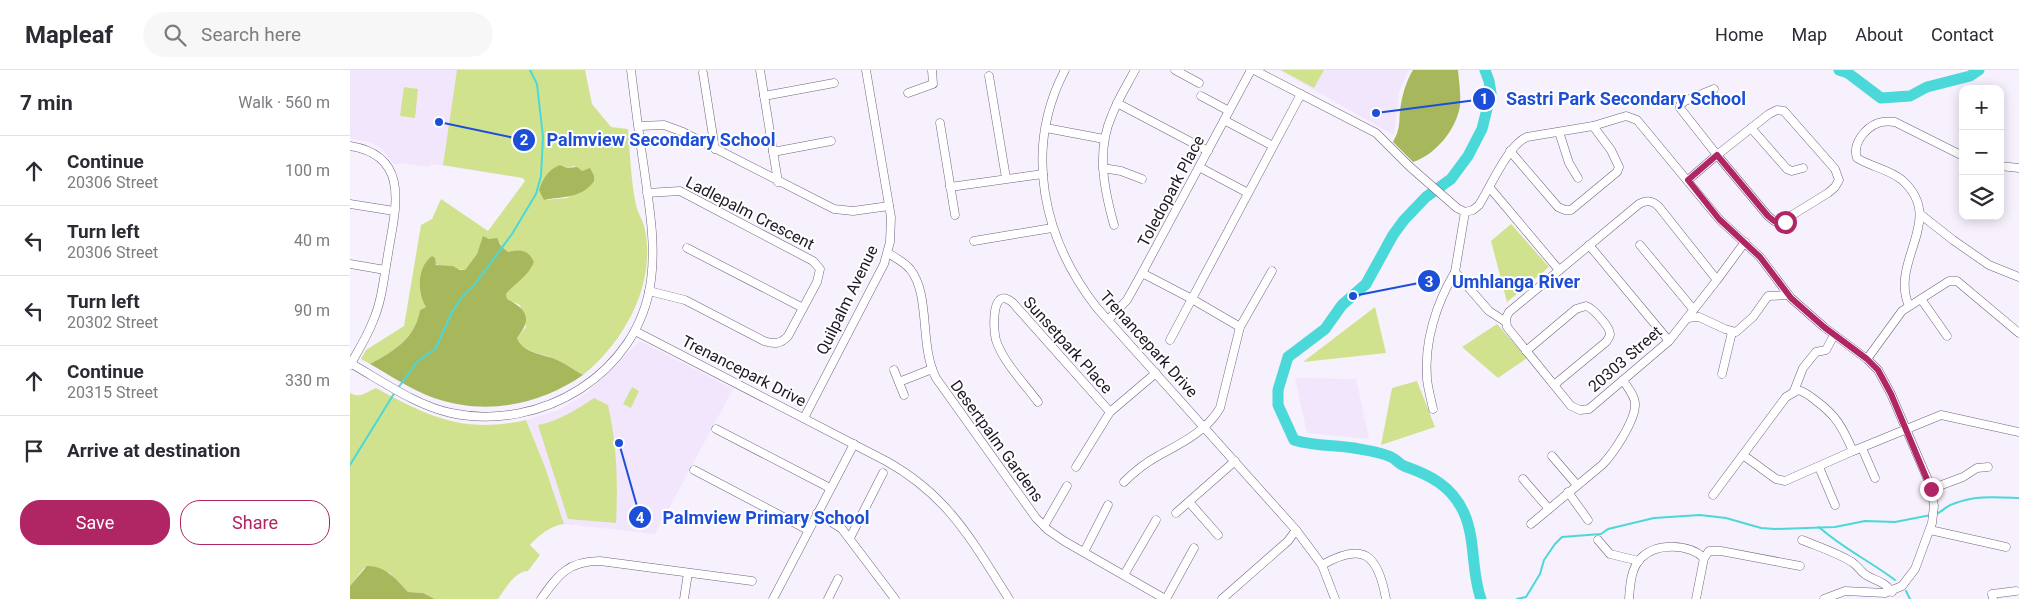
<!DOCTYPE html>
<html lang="en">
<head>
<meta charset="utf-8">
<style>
  body { margin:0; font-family:Roboto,sans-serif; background:#f7f7f7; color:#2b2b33 }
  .controls { position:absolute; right:15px; top:15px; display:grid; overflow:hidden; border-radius:10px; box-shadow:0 2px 12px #0003 }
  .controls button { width:45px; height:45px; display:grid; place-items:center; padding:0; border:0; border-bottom:1px solid #e1e1e2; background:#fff; color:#2b2b33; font:25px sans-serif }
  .stop { position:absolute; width:15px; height:15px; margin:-11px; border:4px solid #b02563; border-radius:50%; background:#fff }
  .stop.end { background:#b02563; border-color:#fff; box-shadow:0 1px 5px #0008 }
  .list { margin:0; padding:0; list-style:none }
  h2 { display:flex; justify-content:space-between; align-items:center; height:65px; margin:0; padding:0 20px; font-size:21px }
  h2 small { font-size:16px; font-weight:400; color:#7c7c81 }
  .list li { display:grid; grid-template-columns:32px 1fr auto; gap:15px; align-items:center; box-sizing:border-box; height:70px; padding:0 20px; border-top:1px solid #e1e1e2 }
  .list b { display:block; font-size:19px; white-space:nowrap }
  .list p { margin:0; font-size:16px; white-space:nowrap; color:#7c7c81 }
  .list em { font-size:16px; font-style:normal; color:#7c7c81 }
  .actions { display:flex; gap:10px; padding:15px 20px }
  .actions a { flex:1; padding:11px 0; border:1px solid #b02563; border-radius:20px; text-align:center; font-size:18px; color:#b02563 }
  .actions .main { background:#b02563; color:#fff }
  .icon { flex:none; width:28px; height:28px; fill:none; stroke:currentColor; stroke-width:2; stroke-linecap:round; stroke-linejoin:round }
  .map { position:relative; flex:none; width:1669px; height:529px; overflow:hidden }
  header { display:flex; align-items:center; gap:30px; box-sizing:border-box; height:70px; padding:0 25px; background:#fff; border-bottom:1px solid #e1e1e2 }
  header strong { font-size:24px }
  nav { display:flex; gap:28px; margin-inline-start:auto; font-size:18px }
  .search { width:350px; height:45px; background:#f7f7f7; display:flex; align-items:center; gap:12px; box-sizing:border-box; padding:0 18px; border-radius:28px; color:#7c7c81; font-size:19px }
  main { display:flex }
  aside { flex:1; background:#fff }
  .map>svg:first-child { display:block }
  .built { fill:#f2e6fd }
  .green { fill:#d1e28e; fill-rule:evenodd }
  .forest { fill:#a6b75c }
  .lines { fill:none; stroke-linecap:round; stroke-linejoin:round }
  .stream { stroke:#4bd8d9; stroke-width:2 }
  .river { stroke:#4bd8d9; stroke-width:11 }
  .minor-casing { stroke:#72637f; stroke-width:9 }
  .minor { stroke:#fff; stroke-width:8 }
  .route { stroke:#b02563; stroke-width:6 }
  .labels { text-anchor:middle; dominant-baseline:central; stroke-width:4; stroke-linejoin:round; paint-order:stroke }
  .street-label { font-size:16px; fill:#1e1823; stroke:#fff }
  .leader { fill:none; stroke:#1d4ed8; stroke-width:2 }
  .callout-dot { fill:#1d4ed8; stroke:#fff; stroke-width:2 }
  .mark-label { font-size:15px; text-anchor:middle; font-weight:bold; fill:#fff }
  .callout-label { font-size:18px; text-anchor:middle; font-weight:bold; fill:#1d4ed8; stroke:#fff; stroke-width:4; stroke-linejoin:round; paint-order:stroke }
</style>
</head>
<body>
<header>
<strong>Mapleaf</strong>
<div class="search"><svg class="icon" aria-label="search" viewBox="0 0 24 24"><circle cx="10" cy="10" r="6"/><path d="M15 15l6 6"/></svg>Search here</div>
<nav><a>Home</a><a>Map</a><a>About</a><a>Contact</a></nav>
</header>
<main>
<aside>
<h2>7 min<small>Walk · 560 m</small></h2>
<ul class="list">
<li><svg class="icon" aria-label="ahead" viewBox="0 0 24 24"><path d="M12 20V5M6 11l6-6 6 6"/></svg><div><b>Continue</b><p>20306 Street</p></div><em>100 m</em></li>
<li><svg class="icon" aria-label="left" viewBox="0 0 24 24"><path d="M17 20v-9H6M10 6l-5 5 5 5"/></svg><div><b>Turn left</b><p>20306 Street</p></div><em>40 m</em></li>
<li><svg class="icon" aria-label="left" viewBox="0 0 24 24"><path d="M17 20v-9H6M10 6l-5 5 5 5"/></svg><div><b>Turn left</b><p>20302 Street</p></div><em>90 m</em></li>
<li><svg class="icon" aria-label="ahead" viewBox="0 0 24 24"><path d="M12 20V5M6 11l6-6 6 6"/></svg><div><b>Continue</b><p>20315 Street</p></div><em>330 m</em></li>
<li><svg class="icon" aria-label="arrive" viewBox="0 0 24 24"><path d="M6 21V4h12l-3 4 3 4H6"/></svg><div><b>Arrive at destination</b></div></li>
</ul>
<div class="actions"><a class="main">Save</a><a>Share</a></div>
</aside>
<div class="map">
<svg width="1669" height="529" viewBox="0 0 1669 529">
  <rect width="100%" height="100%" fill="#f7f0fd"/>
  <g class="built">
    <path d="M0,0H151L173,108L81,94L80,97L52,93L45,95L32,79L22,73L0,68Z"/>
    <path d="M928,0H1059L1049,21L1044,65Z"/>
    <path d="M290,271L383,319L305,464L214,454L195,397L176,350L209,340L237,323Z"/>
    <path d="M945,308L1006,309L1019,369L957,363Z"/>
  </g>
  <g class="green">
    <path d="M107,0H235L242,34L261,57L278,59C280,84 281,111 286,135C288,144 294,152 295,160C306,215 274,272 233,305C224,300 215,293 205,289C192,283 173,283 167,268L176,257L170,235L157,229L156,224C165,213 179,206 184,192C180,181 169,179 158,182L151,176L150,172L133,167L127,184L115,200C109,200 107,197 101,196C94,195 90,198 84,192L73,231L76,237L70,240C65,269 44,281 20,294L11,289L16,280L54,256L71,155L82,149L91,129L138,161L175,111L173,108L93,95ZM210,95L217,98L224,96L232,101L237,100L241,115L217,128L194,130Z"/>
    <path d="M931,0H974L964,18Z"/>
    <path d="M54,17L68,19L65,48L50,46Z"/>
    <path d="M1161,154L1199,197L1157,232L1141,171Z"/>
    <path d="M1025,237L1036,283L953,292Z"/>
    <path d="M1147,254L1177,288L1148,308L1112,277Z"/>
    <path d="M1067,311L1085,357L1031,375L1042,318Z"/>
    <path d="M282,317L289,321L281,338L273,334Z"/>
    <path d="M26,318C79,347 114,364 176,350L195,397L214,454C201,455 188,466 180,475L190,485L178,501C165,501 155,519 148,529H85L73,523L58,522L40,503L14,498L0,516V323C11,329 16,322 26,318Z"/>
    <path d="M244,328L258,335C267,374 268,413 266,453L218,449L188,355C209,351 226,340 244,328Z"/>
  </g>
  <g class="forest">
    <path d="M1063,0H1108C1109,11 1111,25 1110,36C1106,60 1085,85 1063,92L1043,72C1052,56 1048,50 1051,34C1053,22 1057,10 1063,0Z"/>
    <path d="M210,95L217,98L227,97L232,101L240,98L244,106V111C232,129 212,126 194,130L189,120C193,108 198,100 210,95Z"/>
    <path d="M133,166L139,169L147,168L151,176L158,182C170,179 179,180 184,192C179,206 165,213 156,224L157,229C178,240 182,249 167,268C173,283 192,284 205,289C215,293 224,300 233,305C189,335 136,346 84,328C62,320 41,306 20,294C44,281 65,269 70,240L76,237C67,222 67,197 82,186L85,188L86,195L103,196L110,200H115L127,184Z"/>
    <path d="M17,496C36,496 46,509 58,522L73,523L85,529H0V516Z"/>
  </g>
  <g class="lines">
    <g class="stream">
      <path d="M48,318L67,292L86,278L102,242L112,227L125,214L162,164L186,124L191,106L193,67L187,14L180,0"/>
      <path d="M0,395L45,322"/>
      <path d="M1586,444C1592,442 1596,436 1603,434C1624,425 1646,427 1669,428"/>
      <path d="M1469,457C1492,478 1520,491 1545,510"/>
      <path d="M1556,521L1560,529"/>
      <path d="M1167,529L1176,527L1190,504L1194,490L1205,474L1212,467L1251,464L1258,459L1304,448L1350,445L1376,448L1411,458L1425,459L1485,457L1515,451L1545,452L1581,445"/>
    </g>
    <g class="river">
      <path d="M1489,0L1498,3L1531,28L1560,26L1577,17L1620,6L1629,0"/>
      <path d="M1131,529C1121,502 1126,470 1114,443C1102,416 1080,405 1054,396C1049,394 1046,389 1041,387C1031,382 1015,380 1004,378C984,375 963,376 944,370L928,335V320L938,287L975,259L992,235L1016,214L1043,165L1054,150L1076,127L1101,109L1118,86L1132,59L1141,23L1139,11L1135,0"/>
    </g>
    <defs>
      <g id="minor">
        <path d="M410,0L428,112"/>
        <path d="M715,0C673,80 693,169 747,238L946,460L972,495L985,529"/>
        <path d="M825,0L849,13"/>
        <path d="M904,0L1026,63L1059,96L1107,138L1115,142L1123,140L1129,135C1141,116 1158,75 1177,67L1243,56L1276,46L1287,50L1369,149L1410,187L1441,228L1474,257L1517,289L1528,300L1541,324L1581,417L1584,436L1582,453L1565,499L1552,516L1535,523L1495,521L1474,529"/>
        <path d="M353,3L365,79"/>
        <path d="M639,6L656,108"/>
        <path d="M558,23L583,14L582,0"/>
        <path d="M414,26L484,13"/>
        <path d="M851,26L879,41"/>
        <path d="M767,33L858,81"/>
        <path d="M874,50L923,76"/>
        <path d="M590,53L605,145"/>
        <path d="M289,56L314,55L333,62L484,139L503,141L539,136"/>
        <path d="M696,58L754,69"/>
        <path d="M1401,58L1437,99L1442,101L1453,98"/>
        <path d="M1209,62L1219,93L1228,108"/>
        <path d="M0,76C62,86 45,140 38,184C34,206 32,231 23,251C17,267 8,281 0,295"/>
        <path d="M1160,81L1208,137L1215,140H1221L1267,102L1269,97L1261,80L1243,56"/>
        <path d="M423,82L481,71"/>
        <path d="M1650,96L1669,98"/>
        <path d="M849,97L898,123"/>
        <path d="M753,98L771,101L792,109"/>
        <path d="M1338,110L1367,85L1418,146L1424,151L1431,152L1478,123L1485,117L1489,110L1485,99L1434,41L1427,40L1419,44L1367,85L1330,38V35L1335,31L1364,19"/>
        <path d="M600,117L693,104"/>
        <path d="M1140,118L1209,200"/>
        <path d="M297,123L330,121L463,191L470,199L467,212L438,266C430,275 423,274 414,271L335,230L299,221"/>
        <path d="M0,134L44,141"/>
        <path d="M1115,142L1105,202L1139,241L1156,252"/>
        <path d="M1570,144L1603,170L1639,195L1669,207"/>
        <path d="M764,155C754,119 746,81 762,45C768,29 777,15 785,0"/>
        <path d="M624,171L702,158"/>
        <path d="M1239,175L1319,271"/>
        <path d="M1290,175L1343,239"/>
        <path d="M337,178L453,238"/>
        <path d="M538,183C546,188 554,192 560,199C581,225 569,275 586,308L686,448L698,460L714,471L815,529"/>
        <path d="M0,194L35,200"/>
        <path d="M792,203L842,229L890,257"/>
        <path d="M1367,210L1319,271L1239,339L1230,340L1221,336L1157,257L1156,248L1159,242L1289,134C1297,130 1302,130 1309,137L1367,210L1395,172"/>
        <path d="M1571,229L1597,266"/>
        <path d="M1559,236C1539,190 1597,150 1552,110C1539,99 1521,97 1507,88C1502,74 1515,58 1528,53C1534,51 1539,51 1545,52L1613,86"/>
        <path d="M1337,248L1349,247L1375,259L1386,262L1403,247L1418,226L1438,225"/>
        <path d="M758,250L777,230L792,203L901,0"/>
        <path d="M285,261L536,391C599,426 622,471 659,529"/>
        <path d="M820,270L951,24"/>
        <path d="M1176,281L1226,239L1236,236C1243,238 1260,257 1260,264C1260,267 1258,269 1256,272L1204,315"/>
        <path d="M1517,289L1552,241L1599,211H1607L1669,263"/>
        <path d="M0,293C32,311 65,335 101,343C191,362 289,304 301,210C306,173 299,135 294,98C289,65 285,33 281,0"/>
        <path d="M544,300L554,325"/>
        <path d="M1372,304L1382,262"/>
        <path d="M549,312L582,299"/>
        <path d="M1444,321L1453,298L1466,282L1476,280L1484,265"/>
        <path d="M688,332C674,313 653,292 646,270C643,259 641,214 663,233L760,342"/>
        <path d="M1083,339C1081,329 1078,319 1077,309C1074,272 1086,234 1105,202"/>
        <path d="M454,348L534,194L540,172L541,147L516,0"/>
        <path d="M366,359L480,418"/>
        <path d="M1512,378L1525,408"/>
        <path d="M1393,385L1426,409L1435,411L1503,381"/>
        <path d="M1202,386L1227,415"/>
        <path d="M726,397L760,342L806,303"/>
        <path d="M1469,397L1485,435"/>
        <path d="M344,400L458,460"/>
        <path d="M1173,409L1199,439"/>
        <path d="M774,412C784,402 795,393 808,386C830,374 857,361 870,338L890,257L922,201"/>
        <path d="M1581,419L1613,407L1627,398L1638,397"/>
        <path d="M1218,422L1238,450"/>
        <path d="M1363,425L1436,327L1448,320C1455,322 1459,325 1465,330C1487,346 1492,357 1503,381L1591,345L1669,362"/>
        <path d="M839,432L868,465"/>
        <path d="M467,443L492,459L545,529"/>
        <path d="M826,443L885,391"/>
        <path d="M1181,454L1252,395C1263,384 1285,351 1285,335C1286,327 1277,317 1273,310"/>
        <path d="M694,456L717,416"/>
        <path d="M1580,460L1656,477"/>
        <path d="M500,468L533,403"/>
        <path d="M1248,470L1260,484L1289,491"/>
        <path d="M1452,470C1469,477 1486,482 1502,492C1508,496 1511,502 1516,505C1527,512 1533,510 1542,522"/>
        <path d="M734,482L758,435"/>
        <path d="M972,495C1014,471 1028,485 1036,529"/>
        <path d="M774,505L806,450"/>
        <path d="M191,529C208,505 218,491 250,491L402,511"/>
        <path d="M334,529L338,503"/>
        <path d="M423,529L504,374"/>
        <path d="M478,529L488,509"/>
        <path d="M816,529L844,478"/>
        <path d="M872,529L938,471L946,460"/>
        <path d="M1279,529C1280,515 1281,498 1291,488C1307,472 1339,474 1354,488"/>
        <path d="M1346,529L1354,488L1359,481H1371L1450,496"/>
        <path d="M1643,529L1642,524L1666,521"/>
      </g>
    </defs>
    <use href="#minor" class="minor-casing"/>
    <use href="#minor" class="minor"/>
  </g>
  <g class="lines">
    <path class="route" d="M1435,152L1424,151L1418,146L1367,85L1338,110L1369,149L1410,187L1441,228L1474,257L1517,289L1528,300L1541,324L1581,419"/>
  </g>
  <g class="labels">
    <g class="street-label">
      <text transform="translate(821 121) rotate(-62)">Toledopark Place</text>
      <text transform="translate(400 143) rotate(27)">Ladlepalm Crescent</text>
      <text transform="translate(497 230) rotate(-64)">Quilpalm Avenue</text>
      <text transform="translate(799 274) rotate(48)">Trenancepark Drive</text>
      <text transform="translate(718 275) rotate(48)">Sunsetpark Place</text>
      <text transform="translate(1275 289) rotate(-41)">20303 Street</text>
      <text transform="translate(394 301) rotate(27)">Trenancepark Drive</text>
      <text transform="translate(647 371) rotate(54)">Desertpalm Gardens</text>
    </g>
  </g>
  <path class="leader" d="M1026 43L1134 29M89 52L174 70M1003 226L1079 211M269 373L290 447"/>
  <g class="callout-dot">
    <circle cx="1026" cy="43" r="5"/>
    <circle cx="89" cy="52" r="5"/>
    <circle cx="1003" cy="226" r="5"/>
    <circle cx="269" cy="373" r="5"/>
    <circle cx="1134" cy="29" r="12"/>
    <circle cx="174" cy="70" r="12"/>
    <circle cx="1079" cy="211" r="12"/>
    <circle cx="290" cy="447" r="12"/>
  </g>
  <g class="mark-label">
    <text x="1134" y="34">1</text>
    <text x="174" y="75">2</text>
    <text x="1079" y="217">3</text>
    <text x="290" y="453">4</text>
  </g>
  <g class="callout-label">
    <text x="1276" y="35">Sastri Park Secondary School</text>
    <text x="311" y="76">Palmview Secondary School</text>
    <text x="1166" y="218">Umhlanga River</text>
    <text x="416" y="454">Palmview Primary School</text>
  </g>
</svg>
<div class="controls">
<button>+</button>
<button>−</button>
<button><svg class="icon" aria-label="layers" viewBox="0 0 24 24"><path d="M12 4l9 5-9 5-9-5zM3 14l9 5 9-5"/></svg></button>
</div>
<div class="stop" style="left:1435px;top:152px"></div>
<div class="stop end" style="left:1581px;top:419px"></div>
</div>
</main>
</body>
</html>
